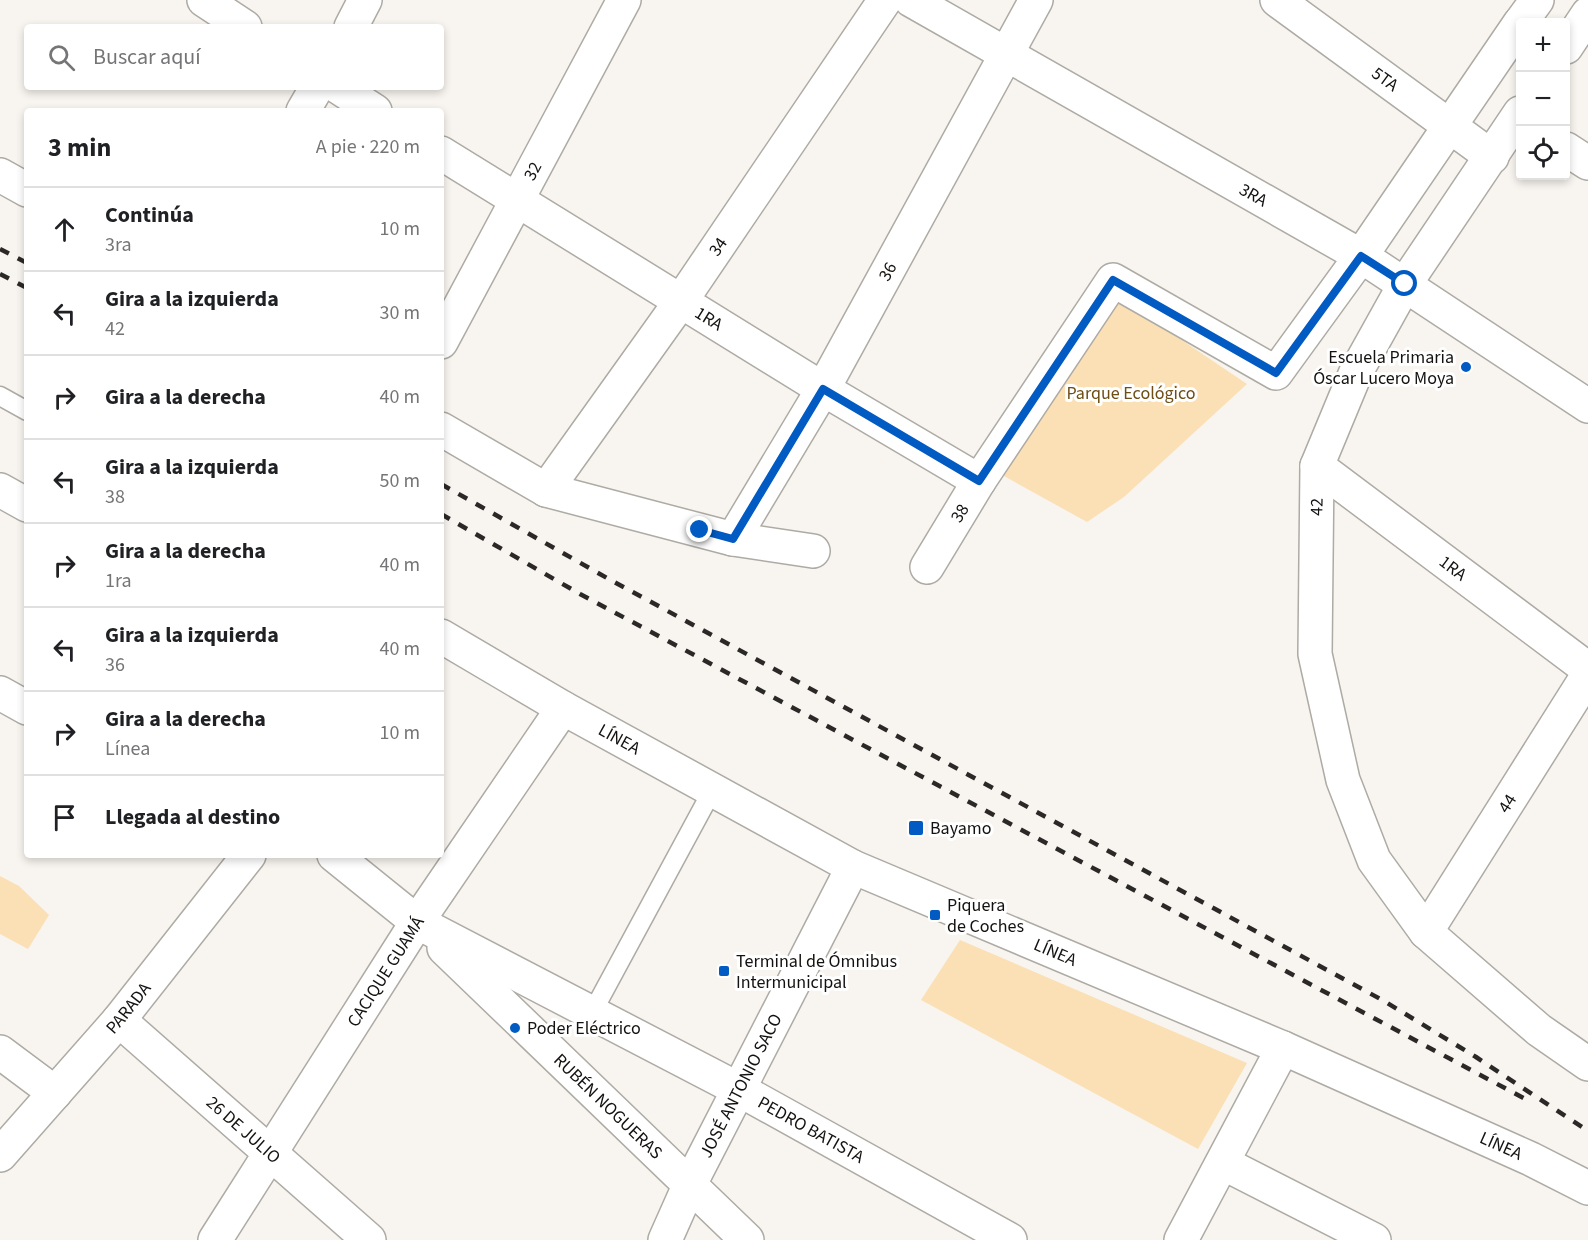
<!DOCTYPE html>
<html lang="es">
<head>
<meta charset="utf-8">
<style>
  body { margin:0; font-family:"Source Sans 3",sans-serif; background:#f2f2f2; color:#202124 }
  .controls { position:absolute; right:18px; top:18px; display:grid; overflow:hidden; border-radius:6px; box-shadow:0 3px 9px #0003 }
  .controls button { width:54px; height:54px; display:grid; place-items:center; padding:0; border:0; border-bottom:2px solid #e0e0e0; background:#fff; color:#202124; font:30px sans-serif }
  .stop { position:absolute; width:18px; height:18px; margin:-14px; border:4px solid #025ac3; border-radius:50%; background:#fff }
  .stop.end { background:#025ac3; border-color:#fff; box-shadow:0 2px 6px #0008 }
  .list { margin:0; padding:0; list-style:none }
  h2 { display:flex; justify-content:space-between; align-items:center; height:78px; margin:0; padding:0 24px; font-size:26px }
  h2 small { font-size:20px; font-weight:400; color:#757577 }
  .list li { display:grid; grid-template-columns:39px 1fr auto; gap:18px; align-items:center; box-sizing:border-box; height:84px; padding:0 24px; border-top:2px solid #e0e0e0 }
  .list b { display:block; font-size:22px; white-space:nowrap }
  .list p { margin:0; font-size:20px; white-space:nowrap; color:#757577 }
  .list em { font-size:20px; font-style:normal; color:#757577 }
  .icon { flex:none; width:33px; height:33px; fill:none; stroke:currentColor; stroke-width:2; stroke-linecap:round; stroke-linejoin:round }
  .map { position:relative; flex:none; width:1588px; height:1240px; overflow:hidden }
  .search { position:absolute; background:#fff; box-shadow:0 3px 9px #0003; left:24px; top:24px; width:420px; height:66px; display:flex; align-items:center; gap:15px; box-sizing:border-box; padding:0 21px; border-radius:6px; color:#757577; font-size:22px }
  .panel { position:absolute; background:#fff; box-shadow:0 3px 9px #0003; left:24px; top:108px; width:420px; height:750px; border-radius:6px }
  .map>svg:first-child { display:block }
  .green { fill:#fbe0b6 }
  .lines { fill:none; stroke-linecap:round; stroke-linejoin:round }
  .lane-casing { stroke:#aeaba5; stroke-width:21 }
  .street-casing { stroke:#aeaba5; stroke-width:36 }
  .secondary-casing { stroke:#aeaba5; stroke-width:36 }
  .lane { stroke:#fff; stroke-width:18 }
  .street { stroke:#fff; stroke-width:33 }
  .secondary { stroke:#fff; stroke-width:33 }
  .rail { stroke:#2b2927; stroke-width:4.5; stroke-dasharray:10 10; stroke-linecap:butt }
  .route { stroke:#025ac3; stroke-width:8 }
  .poi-dot { fill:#025ac3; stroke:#fff; stroke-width:2 }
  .labels { text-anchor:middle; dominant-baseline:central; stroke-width:6; stroke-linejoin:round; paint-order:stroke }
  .street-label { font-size:18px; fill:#131210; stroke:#fff }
  .poi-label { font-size:18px; fill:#131210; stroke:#fff; text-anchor:start }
  .park-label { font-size:18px; fill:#6d4e14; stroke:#fff }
</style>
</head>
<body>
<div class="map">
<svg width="1588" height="1240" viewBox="0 0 1588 1240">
  <rect width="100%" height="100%" fill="#f8f4ef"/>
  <g class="green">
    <path d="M1112,293L1247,384L1124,497L1087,522L993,470Z"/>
    <path d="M0,876L19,886L49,915L28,949L0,934Z"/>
    <path d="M960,940L1247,1063L1198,1149L921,1000Z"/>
  </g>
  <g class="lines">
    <defs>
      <g id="lane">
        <path d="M0,396L27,411"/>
        <path d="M592,1013L713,789"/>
      </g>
      <g id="street">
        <path d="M204,0L245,27"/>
        <path id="s1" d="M911,0L1361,256L1588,406"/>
        <path id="s2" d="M1277,0L1492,157"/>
        <path d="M1521,22L1537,0"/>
        <path d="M351,27L365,0"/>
        <path d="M1566,47L1588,14"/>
        <path d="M338,87L375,111"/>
        <path d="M303,111L317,87"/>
        <path d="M1520,113L1405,284L1356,372L1317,466L1315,654L1343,780L1374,860L1426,932L1539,1030L1588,1064"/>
        <path d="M1566,149L1588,163"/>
        <path id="s3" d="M441,153L823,389L979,481"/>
        <path id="s4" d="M441,342L624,0"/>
        <path d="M441,429L546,490L733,539L813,551"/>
        <path id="s5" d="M1317,466L1588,669"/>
        <path id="s6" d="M546,490L681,301L885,0"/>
        <path id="s7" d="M733,539L823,389L1036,0"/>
        <path id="s8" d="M927,567L979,481L1113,280L1276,373L1361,256L1520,23"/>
        <path d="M0,693L27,708"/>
        <path id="s9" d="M334,855L417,922L740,1090L1010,1240"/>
        <path id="s10" d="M1426,932L1588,675"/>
        <path id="s11" d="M444,948L747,1240"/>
        <path id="s12" d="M119,1020L369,1240"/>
        <path d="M0,1052L55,1093"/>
        <path d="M1223,1163L1374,1240"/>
        <path id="s13" d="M215,1240L417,922L563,708"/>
        <path d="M1181,1240L1283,1048"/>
      </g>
      <g id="secondary">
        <path d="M0,175L27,190"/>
        <path d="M0,490L27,505"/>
        <path id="s14" d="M441,636L563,708L853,867L1283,1048L1531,1159L1588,1188"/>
        <path id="s15" d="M0,1155L119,1020L249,855"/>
        <path id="s16" d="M665,1240L689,1186L853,867"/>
      </g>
    </defs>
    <use href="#lane" class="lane-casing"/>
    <use href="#street" class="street-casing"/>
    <use href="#secondary" class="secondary-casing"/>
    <use href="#lane" class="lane"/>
    <use href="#street" class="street"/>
    <use href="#secondary" class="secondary"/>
    <g class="rail">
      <path d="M0,249L27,263"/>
      <path d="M0,274L27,288"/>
      <path d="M441,484L607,578L1384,1001L1476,1057L1588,1131"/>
      <path d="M441,514L580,594L1529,1101"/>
    </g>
  </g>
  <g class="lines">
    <path class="route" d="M700,530L733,539L823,389L979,481L1113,280L1276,373L1361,256L1405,284"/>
  </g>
  <g class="poi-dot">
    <circle cx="1466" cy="367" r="6"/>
    <rect x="908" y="820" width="16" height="16" rx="3"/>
    <rect x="929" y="909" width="12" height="12" rx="3"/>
    <rect x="718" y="965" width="12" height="12" rx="3"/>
    <circle cx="515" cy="1028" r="6"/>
  </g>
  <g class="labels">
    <g class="street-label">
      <text stroke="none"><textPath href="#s2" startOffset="134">5TA</textPath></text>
      <text stroke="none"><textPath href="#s4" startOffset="194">32</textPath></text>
      <text stroke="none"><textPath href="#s1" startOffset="394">3RA</textPath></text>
      <text stroke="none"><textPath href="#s6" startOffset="298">34</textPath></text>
      <text stroke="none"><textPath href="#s7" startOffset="309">36</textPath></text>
      <text stroke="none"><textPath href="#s3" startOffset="315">1RA</textPath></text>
      <text transform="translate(1317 507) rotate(-89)">42</text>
      <text stroke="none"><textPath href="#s8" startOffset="63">38</textPath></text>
      <text stroke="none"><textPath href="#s5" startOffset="170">1RA</textPath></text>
      <text stroke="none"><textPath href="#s14" startOffset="206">LÍNEA</textPath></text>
      <text stroke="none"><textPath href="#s10" startOffset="152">44</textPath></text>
      <text stroke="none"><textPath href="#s14" startOffset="692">LÍNEA</textPath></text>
      <text stroke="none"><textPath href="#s13" startOffset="318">CACIQUE GUAMÁ</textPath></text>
      <text stroke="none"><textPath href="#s15" startOffset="195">PARADA</textPath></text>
      <text stroke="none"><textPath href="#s16" startOffset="172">JOSÉ ANTONIO SACO</textPath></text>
      <text stroke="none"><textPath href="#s11" startOffset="228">RUBÉN NOGUERAS</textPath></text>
      <text stroke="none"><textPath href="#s12" startOffset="166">26 DE JULIO</textPath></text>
      <text stroke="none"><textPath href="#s9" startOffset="552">PEDRO BATISTA</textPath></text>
      <text stroke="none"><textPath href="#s14" startOffset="1178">LÍNEA</textPath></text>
    </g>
    <g class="poi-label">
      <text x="1454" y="357" text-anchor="end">Escuela Primaria<tspan x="1454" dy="21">Óscar Lucero Moya</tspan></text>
      <text x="930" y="828">Bayamo</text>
      <text x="947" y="905">Piquera<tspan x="947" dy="21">de Coches</tspan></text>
      <text x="736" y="961">Terminal de Ómnibus<tspan x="736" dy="21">Intermunicipal</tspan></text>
      <text x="527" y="1028">Poder Eléctrico</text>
    </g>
    <g class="park-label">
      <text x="1131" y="393">Parque Ecológico</text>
    </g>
  </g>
</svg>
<div class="controls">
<button>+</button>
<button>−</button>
<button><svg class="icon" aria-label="locate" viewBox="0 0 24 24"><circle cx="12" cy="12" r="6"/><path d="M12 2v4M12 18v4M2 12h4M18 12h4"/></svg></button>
</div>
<div class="stop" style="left:1405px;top:284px"></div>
<div class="stop end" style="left:700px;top:530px"></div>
<div class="search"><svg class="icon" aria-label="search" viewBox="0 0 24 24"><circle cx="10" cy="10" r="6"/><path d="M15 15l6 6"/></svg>Buscar aquí</div>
<section class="panel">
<h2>3 min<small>A pie · 220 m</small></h2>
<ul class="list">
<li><svg class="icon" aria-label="ahead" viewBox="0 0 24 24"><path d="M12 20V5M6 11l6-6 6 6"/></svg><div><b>Continúa</b><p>3ra</p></div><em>10 m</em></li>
<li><svg class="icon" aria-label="left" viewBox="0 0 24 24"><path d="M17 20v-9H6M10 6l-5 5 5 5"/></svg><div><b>Gira a la izquierda</b><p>42</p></div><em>30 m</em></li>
<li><svg class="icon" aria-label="right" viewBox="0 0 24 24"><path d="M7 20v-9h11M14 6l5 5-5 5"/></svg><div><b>Gira a la derecha</b></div><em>40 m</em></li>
<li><svg class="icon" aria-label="left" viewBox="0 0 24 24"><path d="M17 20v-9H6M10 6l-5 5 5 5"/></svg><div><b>Gira a la izquierda</b><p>38</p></div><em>50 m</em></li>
<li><svg class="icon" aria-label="right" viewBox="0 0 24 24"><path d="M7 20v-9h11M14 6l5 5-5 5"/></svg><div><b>Gira a la derecha</b><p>1ra</p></div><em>40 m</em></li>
<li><svg class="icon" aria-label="left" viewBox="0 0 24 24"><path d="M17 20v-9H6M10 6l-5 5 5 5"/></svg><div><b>Gira a la izquierda</b><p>36</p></div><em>40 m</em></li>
<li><svg class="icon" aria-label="right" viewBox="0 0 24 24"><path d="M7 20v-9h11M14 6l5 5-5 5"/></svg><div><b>Gira a la derecha</b><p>Línea</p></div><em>10 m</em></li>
<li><svg class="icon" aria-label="arrive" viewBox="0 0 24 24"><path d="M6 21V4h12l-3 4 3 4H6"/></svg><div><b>Llegada al destino</b></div></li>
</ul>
</section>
</div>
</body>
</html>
